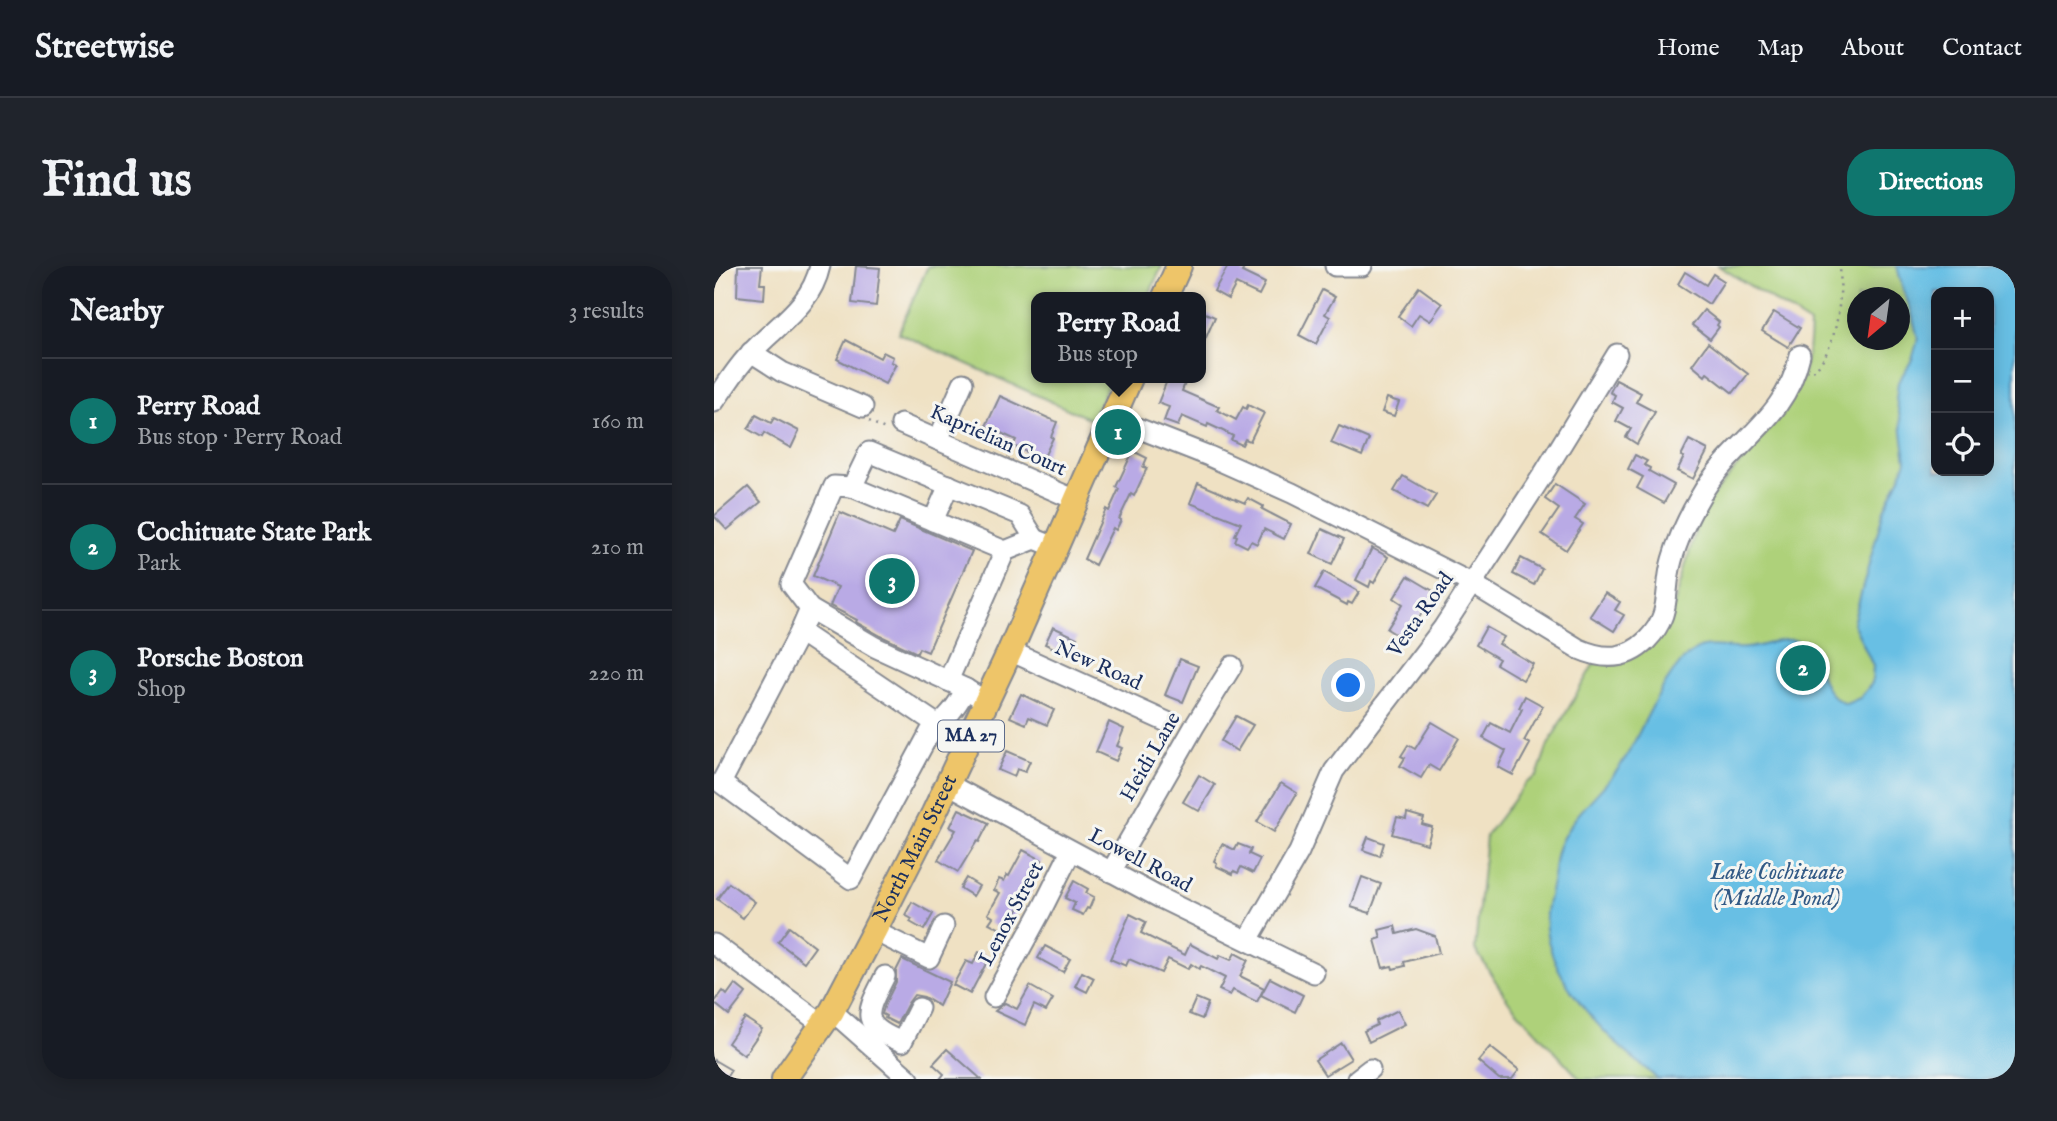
<!DOCTYPE html>
<html lang="en">
<head>
<meta charset="utf-8">
<style>
  body { margin:0; font-family:"IM FELL English",serif; background:#20242c; color:#f1f3f6 }
  .controls { position:absolute; right:21px; top:21px; display:grid; overflow:hidden; border-radius:14px; box-shadow:0 4px 18px #0003 }
  .controls button { width:63px; height:63px; display:grid; place-items:center; padding:0; border:0; border-bottom:2px solid #363941; background:#171b24; color:#f1f3f6; font:35px sans-serif }
  .compass { position:absolute; left:1133px; top:21px; width:63px; height:63px; border-radius:50%; background:#171b24; box-shadow:0 4px 18px #0003; rotate:209deg }
  .you { position:absolute; left:635px; top:420px; width:24px; height:24px; margin:-18px; border:5px solid #fff; border-radius:50%; background:#1a73e8; box-shadow:0 0 0 10px #1a73e833 }
  .badge { display:grid; place-items:center; width:46px; height:46px; border-radius:50%; background:#0f766e; color:#fff; font-size:23px; font-weight:700 }
  .pin { position:absolute; translate:-50% -50%; border:4px solid #fff; box-shadow:0 2px 7px #0006 }
  .popup { position:absolute; left:317px; top:26px; width:175px; height:91px; box-sizing:border-box; display:grid; place-content:center; border-radius:14px; background:#171b24; filter:drop-shadow(0 2px 5px #0005); font-size:23px; white-space:nowrap; color:#9ea1a6 }
  .popup b { font-size:26px; color:#f1f3f6 }
  .popup::after { content:''; position:absolute; left:50%; top:100%; margin-left:-14px; border:14px solid transparent; border-top-color:#171b24 }
  .list { margin:0; padding:0; list-style:none }
  h2 { display:flex; justify-content:space-between; align-items:center; height:91px; margin:0; padding:0 28px; font-size:30px }
  h2 small { font-size:23px; font-weight:400; color:#9ea1a6 }
  .list li { display:grid; grid-template-columns:46px 1fr auto; gap:21px; align-items:center; box-sizing:border-box; height:126px; padding:0 28px; border-top:2px solid #363941 }
  .list b { display:block; font-size:26px; white-space:nowrap }
  .list p { margin:0; font-size:23px; white-space:nowrap; color:#9ea1a6 }
  .list em { font-size:23px; font-style:normal; color:#9ea1a6 }
  .icon { flex:none; width:38px; height:38px; fill:none; stroke:currentColor; stroke-width:2; stroke-linecap:round; stroke-linejoin:round }
  .map { position:relative; flex:none; width:1301px; height:813px; overflow:hidden; border-radius:28px }
  header { display:flex; align-items:center; gap:42px; box-sizing:border-box; height:98px; padding:0 35px; background:#171b24; border-bottom:2px solid #363941 }
  header strong { font-size:33px }
  nav { display:flex; gap:38px; margin-inline-start:auto; font-size:24px }
  .intro { display:flex; align-items:center; justify-content:space-between; box-sizing:border-box; height:168px; padding:0 42px }
  h1 { margin:0; font-size:49px }
  .button { padding:18px 32px; border-radius:28px; background:#0f766e; color:#fff; font-size:24px; font-weight:700 }
  main { display:flex; gap:42px; padding:0 42px }
  aside { flex:1; background:#171b24; border-radius:28px; box-shadow:0 4px 18px #0003 }
  .map>svg:first-child { display:block }
  .green { fill:#aed17a; stroke:#64806c; stroke-width:2; fill-rule:evenodd }
  .water { fill:#67bfe4; stroke:#4177a1; stroke-width:2; fill-rule:evenodd }
  .building { fill:#b9aae5 }
  .lines { fill:none; stroke-linecap:round; stroke-linejoin:round }
  .minor-casing { stroke:#858890; stroke-width:23 }
  .major-casing { stroke:#858890; stroke-width:28 }
  .path { stroke:#858890; stroke-width:2.5; stroke-dasharray:2 5; stroke-linecap:butt }
  .minor { stroke:#fff; stroke-width:19 }
  .major { stroke:#eec569; stroke-width:24 }
  .labels { text-anchor:middle; dominant-baseline:central; stroke-width:6; stroke-linejoin:round; paint-order:stroke }
  .shield { fill:#f6f6f2; stroke:#5d6b8a; stroke-width:2 }
  .shield-label { font-size:19px; font-weight:bold; fill:#1b2f5e }
  .street-label { font-size:21px; fill:#1b2f5e; stroke:#f6f6f2 }
  .water-label { font-size:23px; font-style:italic; fill:#325a86; stroke:#f6f6f2 }
</style>
</head>
<body>
<header>
<strong>Streetwise</strong>
<nav><a>Home</a><a>Map</a><a>About</a><a>Contact</a></nav>
</header>
<div class="intro"><h1>Find us</h1><a class="button">Directions</a></div>
<main>
<aside>
<h2>Nearby<small>3 results</small></h2>
<ul class="list">
<li><span class="badge">1</span><div><b>Perry Road</b><p>Bus stop · Perry Road</p></div><em>160 m</em></li>
<li><span class="badge">2</span><div><b>Cochituate State Park</b><p>Park</p></div><em>210 m</em></li>
<li><span class="badge">3</span><div><b>Porsche Boston</b><p>Shop</p></div><em>220 m</em></li>
</ul>
</aside>
<div class="map">
<svg width="1301" height="813" viewBox="0 0 1301 813">
  <rect width="100%" height="100%" fill="#f6f6f2"/>
  <filter id="ink" filterUnits="userSpaceOnUse"><feTurbulence type="fractalNoise" baseFrequency=".0143" numOctaves="2"/><feDisplacementMap in="SourceGraphic" scale="14" xChannelSelector="R" yChannelSelector="G"/><feConvolveMatrix kernelMatrix="1 2 1 2 8 2 1 2 1" color-interpolation-filters="sRGB"/></filter>
  <filter id="wash" filterUnits="userSpaceOnUse"><feTurbulence type="fractalNoise" baseFrequency=".00686" numOctaves="4" result="noise"/><feDisplacementMap in="SourceGraphic" scale="28" xChannelSelector="R" yChannelSelector="G"/><feGaussianBlur stdDeviation="1.57" result="paint"/><feColorMatrix in="noise" values="0 0 0 0 0 0 0 0 0 0 0 0 0 0 0 0 0 1.4 0 .05"/><feComposite in="paint" operator="in"/></filter>
  <g filter="url(#wash)">
    <rect width="100%" height="100%" fill="#efe1c3"/>
    <g class="green">
      <path d="M214,0H448L434,31H322V112H397L378,154L184,67Z"/>
      <path d="M1005,0H1301V813H866L795,736L761,683L772,570L812,517L823,510L834,479L880,397L894,398L957,350L988,242L1073,142C1091,113 1095,92 1096,58ZM1222,26H1275V205H1222ZM1143,32H1185V74H1143Z"/>
    </g>
    <path class="water" d="M1183,0H1301V813H943C931,800 915,790 903,778C872,748 837,707 832,663C830,646 835,632 838,616C841,604 840,592 845,580C858,547 890,525 909,496C928,466 950,404 980,385C994,375 1015,384 1032,382C1048,381 1070,370 1083,375C1115,388 1096,423 1132,438L1146,432L1158,417L1159,400L1139,357L1170,243L1186,211L1192,195L1186,151L1182,133L1184,116L1198,94L1204,73L1197,44L1189,24ZM1222,26H1275V205H1222Z"/>
    <g id="blocks">
      <g class="building">
        <path d="M24,0H48L46,18H51L50,33L23,30Z"/>
        <path d="M142,0L166,2L162,40L138,37Z"/>
        <path d="M514,0H531L528,6L551,17L545,29L522,18L514,33L500,25Z"/>
        <path d="M971,6L992,19L999,8L1010,15L995,38L964,18Z"/>
        <path d="M705,21L728,38L716,55L705,48L697,60L684,50Z"/>
        <path d="M608,24L621,31L611,48L616,51L602,78L585,69Z"/>
        <path d="M990,44L1005,56L1003,59L1005,61L996,73L978,59Z"/>
        <path d="M486,45L501,51L486,85Z"/>
        <path d="M1060,46L1086,62L1074,81L1048,65Z"/>
        <path d="M132,74L166,92L169,86L179,91L177,96L182,98L171,118L123,93Z"/>
        <path d="M994,77L1034,108L1019,127L993,107L991,110L978,99Z"/>
        <path d="M454,112H473L468,125L505,141L503,144L522,154L529,141L532,143L534,139L550,147L536,175L531,173L528,179L517,174L519,170L507,164L494,158L493,161L468,150L464,160L450,155L455,141L444,137Z"/>
        <path d="M902,114L927,127L922,136L941,146L923,178L912,171L917,163L902,155L909,142L898,136L901,129L896,126Z"/>
        <path d="M286,130L343,156L337,171L339,172L329,193L299,180L302,174L272,160Z"/>
        <path d="M673,132L685,136L680,150L668,146Z"/>
        <path d="M42,149L57,157L60,152L85,165L77,182L50,167L48,171L34,163Z"/>
        <path d="M625,160L655,173L648,190L617,177Z"/>
        <path d="M975,174L994,184L979,213L963,205L970,191L967,190Z"/>
        <path d="M419,185L433,192L429,201L433,202L420,230L417,228L405,253L407,254L402,264L399,262L381,299L370,293L392,243L395,245L405,223L402,221Z"/>
        <path d="M921,189L933,195L930,199L936,202L935,205L960,219L950,237L923,222L929,211L914,203Z"/>
        <path d="M689,210L722,229L713,243L680,225Z"/>
        <path d="M484,217L531,237L534,232L549,240L548,243L577,258L570,273L550,263L543,278L537,275L533,281L521,275L523,270L521,269L527,257L476,237Z"/>
        <path d="M841,218L871,238L861,253L869,258L852,284L828,268L845,243L831,233Z"/>
        <path d="M34,221L47,236L13,264L0,250Z"/>
        <path d="M126,246L179,269L186,254L258,285L214,386L205,382L203,387L167,370L142,356L143,354L116,340L124,321L99,310Z"/>
        <path d="M608,263L630,273L618,298L597,288Z"/>
        <path d="M658,282L674,291L660,317L657,315L655,321L642,314Z"/>
        <path d="M807,292L828,303L820,319L799,308Z"/>
        <path d="M610,306L645,326L638,338L634,336L633,339L601,322Z"/>
        <path d="M694,310L721,326L691,374L673,363L689,338L680,332Z"/>
        <path d="M891,327L906,336L901,344L910,349L900,365L876,350Z"/>
        <path d="M339,361L363,372L355,389L331,378Z"/>
        <path d="M772,361L790,371L785,378L819,398L809,414L782,398L785,393L762,379Z"/>
        <path d="M466,393L484,400L469,436L451,429Z"/>
        <path d="M307,428L340,444L333,459L315,451L312,458L296,451Z"/>
        <path d="M811,430L829,440L810,475L816,478L799,509L784,501L792,485L769,472L777,457L796,467L808,443L805,442Z"/>
        <path d="M522,450L539,459L523,485L507,475Z"/>
        <path d="M395,456L410,463L403,480L408,482L402,495L382,486Z"/>
        <path d="M718,456L745,472L725,505L715,499L707,512L686,500L691,492L687,490L694,479L701,483Z"/>
        <path d="M293,485L316,495L311,506L303,503L300,511L284,504Z"/>
        <path d="M485,509L501,519L485,545L469,536Z"/>
        <path d="M567,517L583,527L560,566L543,556Z"/>
        <path d="M245,543L275,557L265,576L263,575L244,606L224,594L242,564L236,561Z"/>
        <path d="M693,547L710,552L708,558L718,561L713,578L678,568L683,551L692,553Z"/>
        <path d="M654,571L670,577L666,590L649,584Z"/>
        <path d="M508,578L521,584L524,578L537,583L535,588L546,593L539,607L527,601L524,607L520,605L519,608L502,600L503,597L500,595Z"/>
        <path d="M309,584L328,594L314,620L319,622L314,632L311,630L292,666L275,657L279,651L274,648L286,627L280,624L285,613L290,615L293,609L295,610Z"/>
        <path d="M648,611L667,618L656,647L637,641Z"/>
        <path d="M252,612L265,620L259,630L246,622Z"/>
        <path d="M360,615L374,623L372,627L380,631L375,643L373,642L369,649L358,644L361,637L351,632Z"/>
        <path d="M15,617L41,636L29,652L3,633Z"/>
        <path d="M198,636L219,648L210,664L196,656L198,653L191,649Z"/>
        <path d="M416,648L432,656L427,667L471,689L476,678L504,693L506,689L517,694L521,687L534,694L526,710L550,722L543,736L519,724L516,729L505,724L511,712L487,700L485,703L477,698L474,703L454,693L447,707L415,693L412,700L396,693Z"/>
        <path d="M681,660L683,668L702,663L721,670L725,687L690,696L691,700L679,703L678,700L669,702L661,674L667,672L665,664Z"/>
        <path d="M75,661L101,681L90,696L64,676Z"/>
        <path d="M331,680L356,693L349,706L324,692Z"/>
        <path d="M265,686L275,692L256,728L239,719L252,695L259,698Z"/>
        <path d="M188,693L236,716L225,740L210,731L200,729L194,737L183,758L171,752L172,750L168,748L171,738L182,716V705Z"/>
        <path d="M368,706L380,712L373,726L361,720Z"/>
        <path d="M556,712L589,729L581,746L547,729Z"/>
        <path d="M21,718L32,727L15,749L0,737L9,725L13,729Z"/>
        <path d="M316,720L339,733L332,745L320,739L311,759L281,745L291,737L303,743Z"/>
        <path d="M482,732L494,737L488,753L475,748Z"/>
        <path d="M684,744L691,758L655,776L650,765L663,759L662,755Z"/>
        <path d="M31,752L48,763L30,789L14,777Z"/>
        <path d="M627,777L637,793L611,809L601,794Z"/>
        <path d="M776,781L805,804L798,813H785L764,795Z"/>
        <path d="M233,783L267,813H226L230,808L219,798Z"/>
        <path d="M0,794L17,804L11,813H0Z"/>
      </g>
    </g>
  </g>
  <g filter="url(#ink)">
    <use href="#blocks" fill-opacity="0" stroke="#858890" stroke-width="2"/>
    <g class="lines">
      <defs>
        <g id="minor">
          <path d="M621,0H648"/>
          <path d="M37,86L68,106L149,141"/>
          <path d="M0,136C12,120 22,102 36,88C62,59 97,41 106,0"/>
          <path d="M398,152L495,190L578,227L757,317L865,383C890,394 913,394 933,374C959,348 949,325 958,294C964,272 975,250 986,231C1017,175 1071,157 1086,89"/>
          <path d="M187,158L362,234"/>
          <path d="M224,174L249,117"/>
          <path d="M219,255L235,219"/>
          <path d="M291,285L138,221L155,186L306,249L321,273"/>
          <path d="M96,343L77,318L120,220L138,221"/>
          <path d="M86,366L96,343L161,381L252,423"/>
          <path d="M296,385L453,456"/>
          <path d="M234,415L291,285L321,273L331,277"/>
          <path d="M224,459L86,366L7,517L137,613L216,466C234,451 241,443 252,423L273,436"/>
          <path d="M234,518L448,633L600,707"/>
          <path d="M397,606L480,461L518,400"/>
          <path d="M160,665L215,692L230,660"/>
          <path d="M534,674L585,586L620,505L729,362L830,207L903,88"/>
          <path d="M0,678L109,759"/>
          <path d="M171,710C153,746 143,758 188,776L205,742"/>
          <path d="M280,731L326,647L357,585"/>
          <path d="M118,745L195,813"/>
          <path d="M643,813L656,803"/>
        </g>
        <g id="major">
          <path d="M451,31L465,0"/>
          <path id="s1" d="M70,813L118,745L160,665L220,547L296,385L416,112"/>
        </g>
      </defs>
      <use href="#minor" class="minor-casing"/>
      <use href="#major" class="major-casing"/>
      <g class="path">
        <path d="M1099,105C1124,83 1128,31 1126,0"/>
        <path d="M155,155L171,163"/>
      </g>
      <use href="#minor" class="minor"/>
      <use href="#major" class="major"/>
    </g>
  </g>
  <g class="labels">
    <rect class="shield" x="224" y="454.5" width="66" height="31" rx="5"/>
    <g class="shield-label">
      <text x="257" y="470">MA 27</text>
    </g>
    <g class="street-label">
      <text transform="translate(284 175) rotate(24)">Kaprielian Court</text>
      <text transform="translate(707 349) rotate(-55)">Vesta Road</text>
      <text transform="translate(384 400) rotate(24)">New Road</text>
      <text transform="translate(437 491) rotate(-60)">Heidi Lane</text>
      <text stroke="none"><textPath href="#s1" startOffset="266">North Main Street</textPath></text>
      <text transform="translate(426 595) rotate(28)">Lowell Road</text>
      <text transform="translate(298 648) rotate(-62)">Lenox Street</text>
    </g>
    <g class="water-label">
      <text x="1063" y="606">Lake Cochituate<tspan x="1063" dy="26">(Middle Pond)</tspan></text>
    </g>
  </g>
</svg>
<div class="controls">
<button>+</button>
<button>−</button>
<button><svg class="icon" aria-label="locate" viewBox="0 0 24 24"><circle cx="12" cy="12" r="6"/><path d="M12 2v4M12 18v4M2 12h4M18 12h4"/></svg></button>
</div>
<svg class="compass" viewBox="-18 -18 36 36"><path d="M0-13l5 13h-10z" fill="#e53935"/><path d="M0 13l5-13h-10z" fill="#9ea1a6"/></svg>
<div class="you"></div>
<div class="pin badge" style="left:404px;top:166px">1</div>
<div class="popup"><b>Perry Road</b>Bus stop</div>
<div class="pin badge" style="left:1089px;top:402px">2</div>
<div class="pin badge" style="left:178px;top:315px">3</div>
</div>
</main>
</body>
</html>
